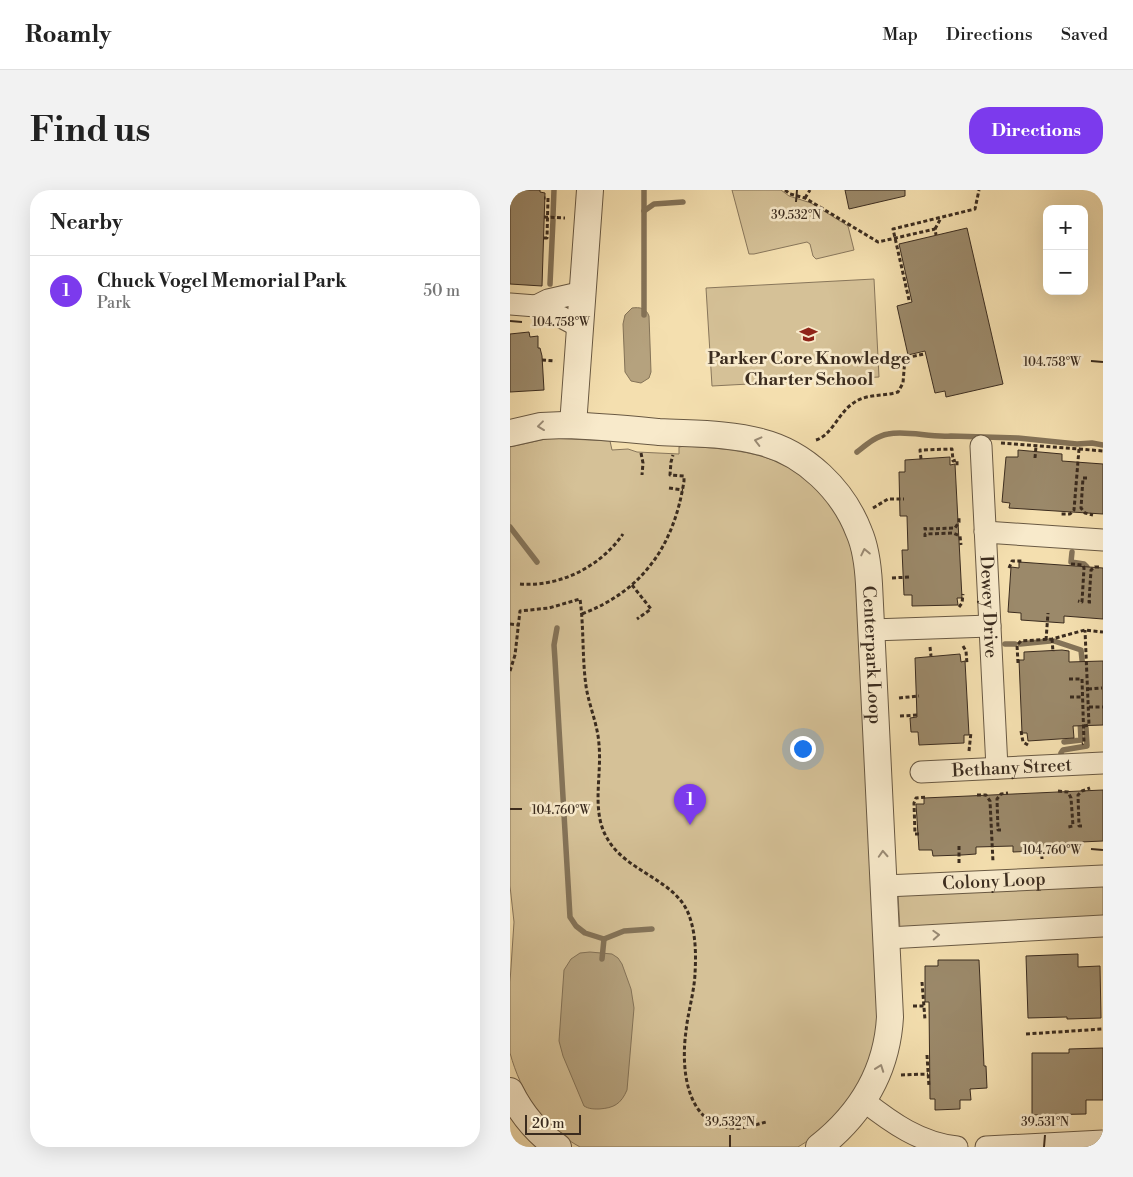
<!DOCTYPE html>
<html lang="en">
<head>
<meta charset="utf-8">
<style>
  body { margin:0; font-family:"Libre Bodoni",serif; background:#f2f2f2; color:#222 }
  .controls { position:absolute; right:15px; top:15px; display:grid; overflow:hidden; border-radius:10px; box-shadow:0 5px 20px #0002 }
  .controls button { width:45px; height:45px; display:grid; place-items:center; padding:0; border:0; border-bottom:1px solid #e0e0e0; background:#fff; color:#222; font:25px sans-serif }
  .scale { position:absolute; left:15px; bottom:12px; width:56px; box-sizing:border-box; padding-left:5px; border:2px solid #3b2c1f; border-top:0; font-size:14px; line-height:18px; white-space:nowrap; color:#3b2c1f; -webkit-text-stroke:4px #f8eacb; paint-order:stroke }
  .you { position:absolute; left:292px; top:558px; width:18px; height:18px; margin:-12px; border:4px solid #fff; border-radius:50%; background:#1a73e8; box-shadow:0 0 0 8px #1a73e833 }
  .badge { display:grid; place-items:center; width:32px; height:32px; border-radius:50%; background:#7c3aed; color:#fff; font-size:16px; font-weight:700 }
  .pin { position:absolute; translate:-50% -41px; filter:drop-shadow(0 1px 2px #0008) }
  .pin::after { content:''; position:absolute; top:26px; width:18px; height:15px; background:inherit; clip-path:polygon(0 0,100% 0,50% 100%) }
  .list { margin:0; padding:0; list-style:none }
  h2 { display:flex; justify-content:space-between; align-items:center; height:65px; margin:0; padding:0 20px; font-size:21px }
  h2 small { font-size:16px; font-weight:400; color:#767676 }
  .list li { display:grid; grid-template-columns:32px 1fr auto; gap:15px; align-items:center; box-sizing:border-box; height:70px; padding:0 20px; border-top:1px solid #e0e0e0 }
  .list b { display:block; font-size:19px; white-space:nowrap }
  .list p { margin:0; font-size:16px; white-space:nowrap; color:#767676 }
  .list em { font-size:16px; font-style:normal; color:#767676 }
  .map { position:relative; flex:none; width:593px; height:957px; overflow:hidden; border-radius:20px }
  header { display:flex; align-items:center; gap:30px; box-sizing:border-box; height:70px; padding:0 25px; background:#fff; border-bottom:1px solid #e0e0e0 }
  header strong { font-size:24px }
  nav { display:flex; gap:28px; margin-inline-start:auto; font-size:18px }
  .intro { display:flex; align-items:center; justify-content:space-between; box-sizing:border-box; height:120px; padding:0 30px }
  h1 { margin:0; font-size:35px }
  .button { padding:12px 22px; border-radius:20px; background:#7c3aed; color:#fff; font-size:18px; font-weight:700 }
  main { display:flex; gap:30px; padding:0 30px }
  aside { flex:1; background:#fff; border-radius:20px; box-shadow:0 5px 20px #0002 }
  .map>svg:first-child { display:block }
  .green { fill:#d5c197; stroke:#88765b }
  .water { fill:#b5a27e; stroke:#847358 }
  .lines { fill:none; stroke-linecap:round; stroke-linejoin:round }
  .stream { stroke:#847358; stroke-width:5.5 }
  .building { fill:#9b896a; stroke:#3b2c1f }
  .minor-casing { stroke:#695943; stroke-width:23 }
  .tertiary-casing { stroke:#695943; stroke-width:28 }
  .path { stroke:#3b2c1f; stroke-width:3; stroke-dasharray:4 2.5; stroke-linecap:butt }
  .minor { stroke:#f8eacb; stroke-width:21 }
  .tertiary { stroke:#f8eacb; stroke-width:26 }
  .oneway { stroke:#9a8b75 }
  .ticks { fill:none; stroke:#3b2c1f; stroke-width:2 }
  .labels { text-anchor:middle; dominant-baseline:central; stroke-width:5; stroke-linejoin:round; paint-order:stroke }
  .poi-label { font-size:18px; font-weight:bold; fill:#3b2c1f; stroke:#f8eacb }
  .street-label { font-size:18px; fill:#3b2c1f; stroke:#f8eacb }
  .ticks-label { font-size:12px; text-anchor:middle; fill:#3b2c1f; stroke:#f8eacb; stroke-width:5; stroke-linejoin:round; paint-order:stroke }
</style>
</head>
<body>
<header>
<strong>Roamly</strong>
<nav><a>Map</a><a>Directions</a><a>Saved</a></nav>
</header>
<div class="intro"><h1>Find us</h1><a class="button">Directions</a></div>
<main>
<aside>
<h2>Nearby<small></small></h2>
<ul class="list">
<li><span class="badge">1</span><div><b>Chuck Vogel Memorial Park</b><p>Park</p></div><em>50 m</em></li>
</ul>
</aside>
<div class="map">
<svg width="593" height="957" viewBox="0 0 593 957">
  <rect width="100%" height="100%" fill="#f4dfaf"/>
  <filter id="stains"><feTurbulence type="fractalNoise" baseFrequency=".004" numOctaves="4"/><feColorMatrix values="0 0 0 0 .2 0 0 0 0 .09 0 0 0 0 .02 0 0 0 .5 -.17"/></filter>
  <radialGradient id="worn" r=".72"><stop offset=".6" stop-color="#630" stop-opacity="0"/><stop offset="1" stop-color="#630" stop-opacity=".3"/></radialGradient>
  <g class="green">
    <path d="M222,0H271L279,6L301,13L338,36L344,60L306,69L303,66L300,54L297,52L244,64H239Z"/>
    <path d="M364,89L369,187L202,196L196,98Z"/>
    <path d="M40,248L100,251L102,260L118,259L127,262L169,264V257L175,256C234,260 281,263 319,313C327,324 336,337 340,350C343,361 345,372 347,384L369,806C368,819 369,834 366,848C357,892 327,934 288,957H70C33,937 11,903 0,863V792L4,732L0,696V257Z"/>
    <path d="M593,694V729L390,740L388,704Z"/>
  </g>
  <g class="water">
    <path d="M122,118C130,117 136,118 139,126L141,182L139,188L131,193L121,191L115,182L113,134L115,125Z"/>
    <path d="M80,762L102,764L108,768L112,774L121,799L124,818L117,900C111,914 104,918 89,919C83,919 79,919 74,916L53,866L49,851L54,780L61,769L70,763Z"/>
  </g>
  <g class="lines">
    <g class="stream">
      <path d="M134,21L144,14L173,12"/>
      <path d="M43,26L44,0"/>
      <path d="M40,94L43,30"/>
      <path d="M134,125V0"/>
      <path d="M347,262C356,255 366,246 378,244C398,240 420,248 441,246L508,248L567,254L582,253L593,255"/>
      <path d="M0,337L27,372"/>
      <path d="M562,362L561,372L574,374L577,377L576,384"/>
      <path d="M47,438L44,455L45,470L60,727L66,736L75,743L94,749L114,741L142,739"/>
      <path d="M544,451L571,460L573,479"/>
      <path d="M495,454H505"/>
      <path d="M510,454L540,451"/>
      <path d="M554,552L571,550L570,529"/>
      <path d="M551,563L553,560L577,556L576,538"/>
      <path d="M92,769L94,749"/>
    </g>
  </g>
  <g class="building">
    <path d="M0,0H30V2L35,3L32,96L0,94Z"/>
    <path d="M335,0H395V6L339,19Z"/>
    <path d="M457,38L493,194L436,207L435,201L425,203L415,161L398,165L387,116L402,112L389,54Z"/>
    <path d="M19,142L20,147L28,146V158H30L32,166L34,200L0,202V144Z"/>
    <path d="M508,260L552,264V271L593,274V324L499,318L500,313L492,312L496,267H508Z"/>
    <path d="M440,267V275L445,274L452,408H447L448,415L402,416V405H394L392,360H398L397,326H390L389,282H395V270Z"/>
    <path d="M509,372L593,378V429L554,426V433L511,430V423L498,422L501,377L509,378Z"/>
    <path d="M552,460L559,461V472L593,471V535L563,536L564,548L518,551L517,543H512L509,470H514V462Z"/>
    <path d="M450,464L451,472L455,471L459,545H454V553L409,555L408,542H401L400,528L407,527L405,468Z"/>
    <path d="M593,600V651L548,653V660L503,662V656L466,657V664L452,665L423,666L422,660H409L406,614H414V608Z"/>
    <path d="M568,764V777L590,776L591,828L557,829V827L518,828L516,766Z"/>
    <path d="M428,770H469L474,876H476L477,898L460,899L461,910H450V919L425,920V909H420L419,812H415V776H428Z"/>
    <path d="M593,858V910H576V924L522,925V863H559V859Z"/>
  </g>
  <g class="lines">
    <defs>
      <g id="minor">
        <path d="M0,114L26,116L37,123L51,127L70,137"/>
        <path d="M26,116L38,110L73,102"/>
        <path id="s1" d="M471,256L487,578"/>
        <path d="M475,342L593,350"/>
        <path d="M362,440L480,436"/>
        <path id="s2" d="M411,582L593,573"/>
        <path id="s3" d="M375,696L593,686"/>
        <path d="M378,748L593,736"/>
        <path d="M354,911C382,933 410,953 447,957"/>
        <path d="M476,957L593,951"/>
      </g>
      <g id="tertiary">
        <path d="M63,235L80,0"/>
        <path id="s4" d="M0,243L31,236L54,235C86,236 117,239 149,242C183,244 219,243 251,252C295,263 333,300 349,342C356,358 358,376 359,394L380,827C377,881 351,924 309,957"/>
        <path d="M0,901C11,923 27,943 48,957"/>
      </g>
    </defs>
    <use href="#minor" class="minor-casing"/>
    <use href="#tertiary" class="tertiary-casing"/>
    <g class="path">
      <path d="M275,0L280,4L295,8L368,52L425,39L426,45"/>
      <path d="M295,8L300,0"/>
      <path d="M34,27L55,28"/>
      <path d="M425,39L431,28"/>
      <path d="M34,48H37L38,8H34"/>
      <path d="M399,110L383,39L465,19L469,0"/>
      <path d="M32,170L45,171"/>
      <path d="M306,250C322,245 328,224 342,214C356,203 372,207 388,202L393,193L395,168L414,164"/>
      <path d="M491,253L569,259L564,320L560,324H551"/>
      <path d="M569,259L593,261"/>
      <path d="M131,263L133,273L132,285"/>
      <path d="M525,268L526,256"/>
      <path d="M411,269L410,260L442,259L443,271L447,270V277"/>
      <path d="M577,288H573L571,318L575,323L583,325"/>
      <path d="M159,298L173,300"/>
      <path d="M363,318L378,309H394"/>
      <path d="M415,337V339L445,338L449,332V326"/>
      <path d="M415,347V344L443,343L450,346L451,355"/>
      <path d="M561,374L573,375L574,378L572,412L568,411"/>
      <path d="M499,378L502,371H512"/>
      <path d="M382,388L399,387"/>
      <path d="M10,394C50,397 90,377 113,344"/>
      <path d="M122,395L141,419L127,429"/>
      <path d="M581,412H579L581,380L585,377H591"/>
      <path d="M449,417L452,413L453,404"/>
      <path d="M72,424C134,400 164,355 174,291V286L160,285L161,272L163,265"/>
      <path d="M0,434L9,435"/>
      <path d="M542,449L543,462"/>
      <path d="M536,450L538,423"/>
      <path d="M453,456L456,461L457,474"/>
      <path d="M420,457L421,466"/>
      <path d="M508,473L507,455L511,451L542,449L575,440L593,442"/>
      <path d="M0,481L5,465L10,421L39,418L70,409C74,438 72,467 76,496C79,516 88,535 89,555C92,585 81,621 97,648C116,683 168,689 180,728C186,746 186,766 185,784C184,803 178,822 176,841C171,877 175,934 222,938C233,939 245,935 256,932"/>
      <path d="M559,489H572L574,553L572,554"/>
      <path d="M578,499L592,498"/>
      <path d="M560,507H573"/>
      <path d="M389,508L409,506"/>
      <path d="M579,517H593"/>
      <path d="M390,526L409,525"/>
      <path d="M574,536L579,535L575,440"/>
      <path d="M511,541L513,552L518,555"/>
      <path d="M459,561L461,542"/>
      <path d="M548,601L558,602L561,608L563,636L558,637"/>
      <path d="M467,605H476L480,611L483,672"/>
      <path d="M572,636H569L568,605L572,601L580,598"/>
      <path d="M491,640H488L487,609L491,604L498,603"/>
      <path d="M409,644H405L404,613L406,608L417,607"/>
      <path d="M531,652L532,669"/>
      <path d="M449,656V673"/>
      <path d="M412,792L415,830"/>
      <path d="M403,816H414"/>
      <path d="M516,844L593,839"/>
      <path d="M417,865L419,897"/>
      <path d="M391,885L418,884"/>
    </g>
    <use href="#minor" class="minor"/>
    <use href="#tertiary" class="tertiary"/>
  </g>
  <defs><path id="oneway-chevron" d="M-2-3.5L2.5 0L-2 3.5" fill="none" stroke-width="1.6" stroke-linecap="round" stroke-linejoin="round" transform="scale(1.25)"/></defs>
  <g class="oneway">
    <use href="#oneway-chevron" transform="translate(31 236) rotate(173)"/>
    <use href="#oneway-chevron" transform="translate(248 251) rotate(-166)"/>
    <use href="#oneway-chevron" transform="translate(355 362) rotate(-102)"/>
    <use href="#oneway-chevron" transform="translate(373 664) rotate(-93)"/>
    <use href="#oneway-chevron" transform="translate(426 745) rotate(-3)"/>
    <use href="#oneway-chevron" transform="translate(370 878) rotate(-70)"/>
  </g>
  <path class="ticks" d="M286,12L287,0M0,131L12,132M581,171L593,172M0,619H12M581,659L593,660M220,957V945M534,957L535,945"/>
  <defs>
    <symbol id="school-bare" viewBox="-9 -9 18 18"><path d="M0-5L7-2L0 1L-7-2ZM-4 1L0 2.5L4 1V4Q0 6-4 4Z" fill="#8f2418" stroke="#f8eacb" stroke-width="2.5" paint-order="stroke"/></symbol>
  </defs>
  <g fill-rule="evenodd">
    <use href="#school-bare" x="286" y="132" width="25" height="25"/>
  </g>
  <g class="labels">
    <g class="poi-label">
      <text x="299" y="168">Parker Core Knowledge<tspan x="299" dy="21">Charter School</tspan></text>
    </g>
    <g class="street-label">
      <text stroke="none"><textPath href="#s1" startOffset="161">Dewey Drive</textPath></text>
      <text stroke="none"><textPath href="#s4" startOffset="515">Centerpark Loop</textPath></text>
      <text stroke="none"><textPath href="#s2" startOffset="91">Bethany Street</textPath></text>
      <text stroke="none"><textPath href="#s3" startOffset="109">Colony Loop</textPath></text>
    </g>
  </g>
  <g class="ticks-label">
    <text x="286" y="29">39.532°N</text>
    <text x="51" y="136">104.758°W</text>
    <text x="542" y="176">104.758°W</text>
    <text x="51" y="624">104.760°W</text>
    <text x="542" y="664">104.760°W</text>
    <text x="220" y="936">39.532°N</text>
    <text x="535" y="936">39.531°N</text>
  </g>
  <rect width="100%" height="100%" filter="url(#stains)"/>
  <rect width="100%" height="100%" fill="url(#worn)"/>
</svg>
<div class="controls">
<button>+</button>
<button>−</button>
</div>
<div class="scale">20 m</div>
<div class="you"></div>
<div class="pin badge" style="left:180px;top:635px">1</div>
</div>
</main>
</body>
</html>
